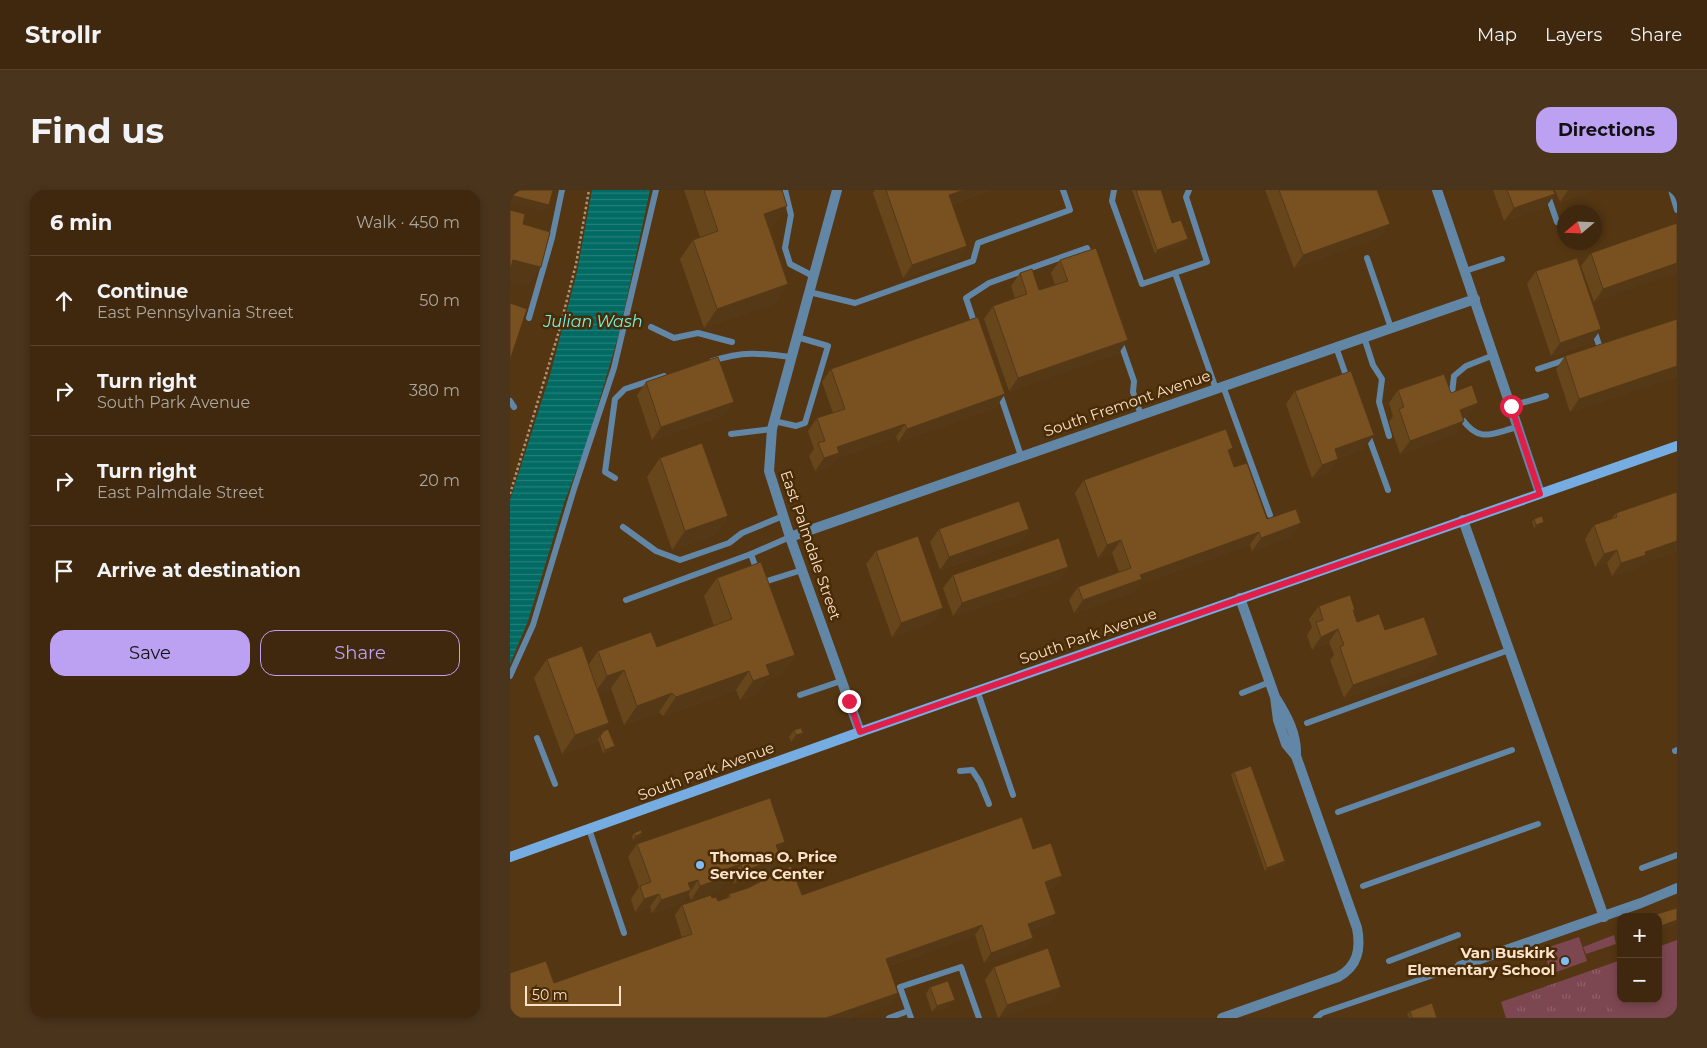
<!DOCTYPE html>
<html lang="en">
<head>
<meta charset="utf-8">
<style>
  body { margin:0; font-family:Montserrat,sans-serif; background:#4a341c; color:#f1f3f6 }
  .controls { position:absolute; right:15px; bottom:15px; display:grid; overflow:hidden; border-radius:10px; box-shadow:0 2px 8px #0003 }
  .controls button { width:45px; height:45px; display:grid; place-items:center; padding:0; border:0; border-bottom:1px solid #58442e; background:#3f280e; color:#f1f3f6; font:25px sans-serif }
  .compass { position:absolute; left:1047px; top:15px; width:45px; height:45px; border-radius:50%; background:#3f280e; box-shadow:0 2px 8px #0003; rotate:251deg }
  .scale { position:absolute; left:15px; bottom:12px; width:96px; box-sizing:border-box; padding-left:5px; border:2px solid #fae2cb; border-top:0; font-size:14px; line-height:18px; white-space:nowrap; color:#fae2cb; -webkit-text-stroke:4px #492b06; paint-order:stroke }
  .stop { position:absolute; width:15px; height:15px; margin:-11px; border:4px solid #e11d48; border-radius:50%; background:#fff }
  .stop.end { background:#e11d48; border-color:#fff; box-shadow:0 1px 5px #0008 }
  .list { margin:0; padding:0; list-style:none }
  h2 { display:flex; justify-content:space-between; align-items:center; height:65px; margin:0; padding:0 20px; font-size:21px }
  h2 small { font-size:16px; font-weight:400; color:#ada69e }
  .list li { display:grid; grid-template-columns:32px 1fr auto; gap:15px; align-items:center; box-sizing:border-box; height:90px; padding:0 20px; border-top:1px solid #58442e }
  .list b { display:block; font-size:19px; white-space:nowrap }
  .list p { margin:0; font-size:16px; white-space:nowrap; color:#ada69e }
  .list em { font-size:16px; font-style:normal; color:#ada69e }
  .actions { display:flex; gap:10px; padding:15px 20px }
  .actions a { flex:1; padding:11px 0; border:1px solid #bca0f2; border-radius:15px; text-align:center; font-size:18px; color:#bca0f2 }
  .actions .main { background:#bca0f2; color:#111 }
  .icon { flex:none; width:28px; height:28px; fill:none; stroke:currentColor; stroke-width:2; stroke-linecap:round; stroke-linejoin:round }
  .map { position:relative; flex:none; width:1167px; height:828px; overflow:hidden; border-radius:15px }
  header { display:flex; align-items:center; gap:30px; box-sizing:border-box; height:70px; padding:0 25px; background:#3f280e; border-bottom:1px solid #58442e }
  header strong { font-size:24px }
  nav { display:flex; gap:28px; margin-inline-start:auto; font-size:18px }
  .intro { display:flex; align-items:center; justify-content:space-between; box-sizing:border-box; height:120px; padding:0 30px }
  h1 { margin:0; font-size:35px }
  .button { padding:12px 22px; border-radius:15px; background:#bca0f2; color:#111; font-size:18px; font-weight:700 }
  main { display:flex; gap:30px; padding:0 30px }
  aside { flex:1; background:#3f280e; border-radius:15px; box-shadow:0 2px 8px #0003 }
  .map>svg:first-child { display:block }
  .grass { fill:url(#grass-tufts) }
  .green { fill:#7d4752 }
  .water { fill:url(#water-rules) }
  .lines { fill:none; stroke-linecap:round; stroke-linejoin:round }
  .path { stroke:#ae9477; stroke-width:2.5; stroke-dasharray:2.5 2.5; stroke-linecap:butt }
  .lane { stroke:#6286a6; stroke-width:6 }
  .street { stroke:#6286a6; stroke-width:10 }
  .secondary { stroke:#75ade2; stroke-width:10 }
  .wall { fill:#68461c }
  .shaded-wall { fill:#553917 }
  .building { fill:#795121; stroke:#553917 }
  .route { stroke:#e11d48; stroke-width:6 }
  .poi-dot { fill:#7dbef9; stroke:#492b06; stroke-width:2 }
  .labels { text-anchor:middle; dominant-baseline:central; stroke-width:5; stroke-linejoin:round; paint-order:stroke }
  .street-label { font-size:15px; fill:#fae2cb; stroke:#492b06 }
  .poi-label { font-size:15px; font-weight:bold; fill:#fae2cb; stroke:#492b06; text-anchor:start }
  .water-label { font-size:16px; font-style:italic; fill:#76f2e6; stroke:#492b06 }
</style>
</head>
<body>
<header>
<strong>Strollr</strong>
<nav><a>Map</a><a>Layers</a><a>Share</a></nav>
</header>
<div class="intro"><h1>Find us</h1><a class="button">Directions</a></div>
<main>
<aside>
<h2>6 min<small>Walk · 450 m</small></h2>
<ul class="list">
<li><svg class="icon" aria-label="ahead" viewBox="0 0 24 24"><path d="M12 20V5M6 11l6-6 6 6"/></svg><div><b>Continue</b><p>East Pennsylvania Street</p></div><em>50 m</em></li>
<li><svg class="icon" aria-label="right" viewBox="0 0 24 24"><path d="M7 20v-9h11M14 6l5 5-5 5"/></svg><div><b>Turn right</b><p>South Park Avenue</p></div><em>380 m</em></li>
<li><svg class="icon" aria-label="right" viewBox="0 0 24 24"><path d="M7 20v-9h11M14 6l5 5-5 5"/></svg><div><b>Turn right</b><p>East Palmdale Street</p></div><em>20 m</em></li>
<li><svg class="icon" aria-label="arrive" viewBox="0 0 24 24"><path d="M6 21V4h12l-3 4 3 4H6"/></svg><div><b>Arrive at destination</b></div></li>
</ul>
<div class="actions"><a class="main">Save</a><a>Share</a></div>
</aside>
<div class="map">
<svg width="1167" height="828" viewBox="0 0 1167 828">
  <defs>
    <pattern id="grass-tufts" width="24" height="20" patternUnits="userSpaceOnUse" patternTransform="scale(1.25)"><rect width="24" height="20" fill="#7d4752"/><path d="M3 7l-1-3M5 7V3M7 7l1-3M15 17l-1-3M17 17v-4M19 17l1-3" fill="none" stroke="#90616a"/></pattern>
    <pattern id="water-rules" width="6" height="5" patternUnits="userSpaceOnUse" patternTransform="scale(1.25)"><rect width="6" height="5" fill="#006a63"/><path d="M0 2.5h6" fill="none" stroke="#267f78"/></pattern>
  </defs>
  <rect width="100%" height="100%" fill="#543612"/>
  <path class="grass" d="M1167,750V828H996L991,812L1111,770V809H1148V757Z"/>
  <g class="green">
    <path d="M1104,745L1106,754L1076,764L1073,757Z"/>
    <path d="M1069,747L1077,771L1041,784L1033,759Z"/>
    <path d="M1156,759L1167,765V828H1109L1081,795L1111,781V809H1148V762Z"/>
  </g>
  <path class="water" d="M82,0H140L110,140L76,256L55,310L18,431L0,474V310L40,185L67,82Z"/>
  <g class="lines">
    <path class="path" d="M0,304L49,141L66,74L79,0"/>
    <g class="lane">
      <path d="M275,0L281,25L275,58L280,74L303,86"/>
      <path d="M604,0L602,11L632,94L697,72L676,7L679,0"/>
      <path d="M1036,0L1047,32"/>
      <path d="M1161,0L1167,20"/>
      <path d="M857,68L881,138"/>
      <path d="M955,81L992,69"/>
      <path d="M665,83L706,199"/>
      <path d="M299,102L345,113L463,71L468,53L560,20L553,0"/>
      <path d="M19,128L42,48L52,0"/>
      <path d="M465,135L456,108L479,93L577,58L581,69"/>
      <path d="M141,137L164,148L188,143L222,152"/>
      <path d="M1083,137L1090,158L1087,159"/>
      <path d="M854,147L863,175L872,189L869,212L879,246"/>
      <path d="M610,151L624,191L623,202L631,225"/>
      <path d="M826,157L838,191"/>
      <path d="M202,171C233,161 249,163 281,167"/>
      <path d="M1028,179L1058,169"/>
      <path d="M713,196L760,325"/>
      <path d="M489,201L511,266"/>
      <path d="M945,209L942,203L944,186L956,176L984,165"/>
      <path d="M0,211L4,217"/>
      <path d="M1001,216L1036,206"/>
      <path d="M952,229C970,254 982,243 1008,237"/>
      <path d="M264,231L286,236L295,233L318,156L287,147"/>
      <path d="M221,244L262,239"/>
      <path d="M858,245L878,300"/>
      <path d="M105,288L95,282L105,209L115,199L154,186"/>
      <path d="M113,337L146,361L170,370L219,353L232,343L273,326"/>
      <path d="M241,364L280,347"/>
      <path d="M251,393L292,380"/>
      <path d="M116,410L241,364L247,381"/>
      <path d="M0,486L23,435L64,299L104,178L146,0"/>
      <path d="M467,500L503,605"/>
      <path d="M732,503L760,492"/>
      <path d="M290,505L331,491"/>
      <path d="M797,533L999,460"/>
      <path d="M27,548L45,594"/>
      <path d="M1165,561L1167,560"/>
      <path d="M450,581L462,580L470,592L479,614"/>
      <path d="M828,622L1002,560"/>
      <path d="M79,639L114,743"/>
      <path d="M1132,678L1167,665"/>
      <path d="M853,696L1028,634"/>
      <path d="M879,771L948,745"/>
      <path d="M379,828L398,821"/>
      <path d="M401,828L390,797L451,777L469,828"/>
      <path d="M806,828L812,823L950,776"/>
    </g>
    <g class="street">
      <path d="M327,0L262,239L259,281L280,347L350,542"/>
      <path d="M927,0L1030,303"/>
      <path d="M953,330L1094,727"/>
      <path d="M280,347L965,109"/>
      <path d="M730,408L765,507L768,530L776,554L786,566C787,544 777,526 765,507"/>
      <path d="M950,776L1131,713L1167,698"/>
      <path d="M712,828L828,787C848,776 851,759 847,738L786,566"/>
    </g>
    <path class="secondary" d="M0,667L350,542L1167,256"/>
  </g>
  <g class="wall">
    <path d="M174,0H272L264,35L259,37L278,94L265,113L194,138L170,69L183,50L190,47Z"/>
    <path d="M365,0H481L442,14L448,69L393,88L363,3Z"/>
    <path d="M622,0H651L662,33L675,53L645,64Z"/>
    <path d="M755,0H867L870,47L784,78Z"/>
    <path d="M983,0H1043L1036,17L994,31Z"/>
    <path d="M1045,0H1085L1050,12Z"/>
    <path d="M1167,33L1084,112L1071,76L1081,63Z"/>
    <path d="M550,70L609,163L499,201L474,129L483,116L505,108L501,96L510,83L529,100L545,95L541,83Z"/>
    <path d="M1026,81L1082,152L1041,166L1017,94Z"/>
    <path d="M1167,129V186L1060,222L1046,179L1055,166Z"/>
    <path d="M321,179L495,204L486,217L388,252L386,247L326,268L320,276L305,281L299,266L304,259L298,241L307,228L323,223L312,192Z"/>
    <path d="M136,192L214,225L142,250L127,205Z"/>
    <path d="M888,200L941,203L959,226L953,229L945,244L890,264L879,232L883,226L879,213Z"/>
    <path d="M785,201L855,258L828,268L819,282L802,288L776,214Z"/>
    <path d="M719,263L724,277L757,329L782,346L742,361L740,355L627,395L623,402L564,423L559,410L568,397L609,382L602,363L588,368L565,303L574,290Z"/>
    <path d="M150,268L218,326L204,345L162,360L137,287Z"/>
    <path d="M1167,302V361L1129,374L1127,378L1102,386L1097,373L1085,377L1075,349L1084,335L1101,329L1106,323Z"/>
    <path d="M1024,329L1032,335L1024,338L1022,332Z"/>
    <path d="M429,339H519L510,352L430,380L420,352Z"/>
    <path d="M366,361L424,431L382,447L356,374Z"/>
    <path d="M443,385L549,390L443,426L433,398Z"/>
    <path d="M207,388L285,465L272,484L257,489L246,504L230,510L226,500L153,526L149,522L114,535L101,498L88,503L94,541L105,556L102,560L93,563L88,549L86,552L52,564L24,488L37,469L79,474L88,461L147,457L204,436L194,406Z"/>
    <path d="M809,416L845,420L843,422L847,432L875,440L918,478L834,508L820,470L824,465L819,452L802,460L797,445L802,437L799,429Z"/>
    <path d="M284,540L293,543L288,549L281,552L279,547Z"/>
    <path d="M724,582L775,671L773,675L755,681L721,585Z"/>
    <path d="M124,643H132L130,647L123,650L122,646Z"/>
    <path d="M127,654L269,662L271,668L261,681L224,694L222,687L217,689L209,700L181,710L178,703L172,713L142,723L140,717L125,722L121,709L129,697L118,667Z"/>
    <path d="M523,659L552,686L545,696L538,699L539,733L520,740L523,748L516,758L474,773L465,745L378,776L388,803L381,813L337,828H0L44,793L172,748L165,725L172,715L202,708L208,711L216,709L219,704L292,705Z"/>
    <path d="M1167,718L1148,742V727H1145L1147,724Z"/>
    <path d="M484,777L551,797L542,810L488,828L475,790Z"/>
    <path d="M420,797L440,816L422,822L416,804Z"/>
    <path d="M900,821L927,828H899L897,824Z"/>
  </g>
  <g class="shaded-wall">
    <path d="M454,0H481L430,18L439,5Z"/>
    <path d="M1058,0H1085L1050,12Z"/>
    <path d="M1045,4L1036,17L994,31L1004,18Z"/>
    <path d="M0,5L39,15L34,22L0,13Z"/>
    <path d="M277,16L264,35L241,43L254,24Z"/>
    <path d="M880,34L870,47L784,78L793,65Z"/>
    <path d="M678,49L675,53L645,64L647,60Z"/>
    <path d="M457,56L448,69L393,88L402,75Z"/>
    <path d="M3,70L31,77L18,96L0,92V74Z"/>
    <path d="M1167,73V83L1084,112L1093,99Z"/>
    <path d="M278,94L265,113L194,138L207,119Z"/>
    <path d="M1091,139L1082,152L1041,166L1050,153Z"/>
    <path d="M618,150L609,163L499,201L508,188Z"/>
    <path d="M1167,176V186L1060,222L1069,209Z"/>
    <path d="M495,204L486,217L388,252L397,239Z"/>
    <path d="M224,212L214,225L142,250L151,237Z"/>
    <path d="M968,213L959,226L941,233L950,220Z"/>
    <path d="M954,231L945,244L890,264L900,251Z"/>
    <path d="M395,234L386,247L326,268L320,276L305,281L314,268L327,257Z"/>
    <path d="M864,245L855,258L816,272L825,259Z"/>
    <path d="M828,269L819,282L802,288L812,275Z"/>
    <path d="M218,326L204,345L162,360L175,341Z"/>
    <path d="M1034,332L1032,335L1024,338L1026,335Z"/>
    <path d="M791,333L782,346L742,361L751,348Z"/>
    <path d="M519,339L510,352L430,380L439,367Z"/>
    <path d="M749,342L740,355L627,395L623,402L564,423L573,410L630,385Z"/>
    <path d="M611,350L602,363L588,368L597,355Z"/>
    <path d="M1167,351V361L1129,374L1127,378L1102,386L1111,373L1135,362Z"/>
    <path d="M1107,360L1097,373L1085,377L1094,364Z"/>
    <path d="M558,377L549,390L443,426L452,413Z"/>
    <path d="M433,418L424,431L382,447L391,433Z"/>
    <path d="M828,439L819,452L802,460L811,447Z"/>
    <path d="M285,465L272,484L257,489L246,504L230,510L243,491L256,475Z"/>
    <path d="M928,465L918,478L834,508L843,495Z"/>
    <path d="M114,480L101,498L83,505L97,486Z"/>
    <path d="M239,481L226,500L153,526L166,507Z"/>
    <path d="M162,503L149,522L114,535L127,516Z"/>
    <path d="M99,533L86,552L52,564L65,545Z"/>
    <path d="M293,543L288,549L281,552L286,545Z"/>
    <path d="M105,556L102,560L93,563L95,560Z"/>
    <path d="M132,643L130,647L123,650L126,646Z"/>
    <path d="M275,652L266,665V655Z"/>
    <path d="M271,668L261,681L224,694L233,681Z"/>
    <path d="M775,671L773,675L755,681L757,678Z"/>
    <path d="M231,674L222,687L217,689L209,700L181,710L190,696L216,679Z"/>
    <path d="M552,686L545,696L528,702L535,692Z"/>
    <path d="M188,690L172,713L142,723L151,710L178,693Z"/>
    <path d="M149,704L140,717L125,722L134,709Z"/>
    <path d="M546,724L539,733L511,743L518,734Z"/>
    <path d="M1167,730V735L1148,742V739L1151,736Z"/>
    <path d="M472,735L465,745L369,779L376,769Z"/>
    <path d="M523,748L516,758L474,773L481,763Z"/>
    <path d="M551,797L542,810L489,828L497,815Z"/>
    <path d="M388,803L381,813L337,828H316Z"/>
    <path d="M445,810L440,816L422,822L427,816Z"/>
  </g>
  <g class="building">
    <path d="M0,0H43L39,15L0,5Z"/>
    <path d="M194,0H272L277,16L254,24L278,94L207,119L183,50L208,41Z"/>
    <path d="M376,0H454L439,5L457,56L402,75Z"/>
    <path d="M626,0H651L662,33L671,30L678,49L647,60Z"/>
    <path d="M769,0H867L880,34L793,65Z"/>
    <path d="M997,0H1043L1045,4L1004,18Z"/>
    <path d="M0,20L15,24L13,34L40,42L31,77L3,70L1,77H0Z"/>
    <path d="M1167,33V73L1093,99L1081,63Z"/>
    <path d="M586,58L618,150L508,188L483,116L517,104L510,83L522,79L529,100L558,91L550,70Z"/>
    <path d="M1067,68L1091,139L1050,153L1026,81Z"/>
    <path d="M0,113L17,119L0,170Z"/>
    <path d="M468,127L495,204L397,239L395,234L327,257L329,263L314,268L308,253L315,251L307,228L335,219L321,179Z"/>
    <path d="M1167,129V176L1069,209L1055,166Z"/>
    <path d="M208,167L224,212L151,237L136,192Z"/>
    <path d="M841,181L864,245L825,259L828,269L812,275L785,201Z"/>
    <path d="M934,184L941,203L962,195L968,213L950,220L954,231L900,251L889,219L894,217L888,200Z"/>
    <path d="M716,239L723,258L718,260L724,277L737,273L757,329L786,319L791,333L751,348L749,342L630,385L632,389L573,410L568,397L621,378L611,350L597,355L574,290Z"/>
    <path d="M192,253L218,326L175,341L150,268Z"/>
    <path d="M1167,302V351L1135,362L1136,365L1111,373L1107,360L1094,364L1084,335L1107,327L1106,323Z"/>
    <path d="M509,311L519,339L439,367L429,339Z"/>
    <path d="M1032,326L1034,332L1026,335L1024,329Z"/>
    <path d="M408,346L433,418L391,433L366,361Z"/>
    <path d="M549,348L558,377L452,413L443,385Z"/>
    <path d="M251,372L285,465L256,475L260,485L243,491L239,481L166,507L162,503L127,516L114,480L97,486L88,461L141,442L147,457L222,429L207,388Z"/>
    <path d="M840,405L845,420H843L847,432L869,424L875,440L914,427L928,465L843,495L830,457L834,455L828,439L811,447L806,432L813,430L809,416Z"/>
    <path d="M72,456L99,533L65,545L37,469Z"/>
    <path d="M291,538L293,543L286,545L284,540Z"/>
    <path d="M98,539L105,556L95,560L90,546L94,541Z"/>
    <path d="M741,576L775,671L757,678L724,582Z"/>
    <path d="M260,608L275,652L266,655L271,668L233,681L231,674L216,679L219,686L190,696L188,690L178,693L181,700L151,710L149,704L134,709L130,696L141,692L127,654Z"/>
    <path d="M512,627L523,659L541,653L552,686L535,692L546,724L518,734L523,748L481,763L472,735L376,769L388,803L316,828H0V783L36,771L44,793L182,744L172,715L201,705L202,708L206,707L208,711L220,707L219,704L238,698L281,676L292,705Z"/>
    <path d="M131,640L132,643L126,646L124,643Z"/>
    <path d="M1167,718V730L1151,736L1147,724Z"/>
    <path d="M538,758L551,797L497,815L484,777Z"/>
    <path d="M438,791L445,810L427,816L420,797Z"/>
    <path d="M922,813L927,828H902L900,821Z"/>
  </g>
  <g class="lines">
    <path class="route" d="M339,511L350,542L1030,304L1001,216"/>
  </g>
  <g class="poi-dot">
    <circle cx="190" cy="675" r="5"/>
    <circle cx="1055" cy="771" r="5"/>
  </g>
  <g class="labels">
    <g class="street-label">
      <text transform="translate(617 213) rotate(-19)">South Fremont Avenue</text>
      <text transform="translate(301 355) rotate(71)">East Palmdale Street</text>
      <text transform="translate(578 446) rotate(-19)">South Park Avenue</text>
      <text transform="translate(196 581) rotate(-20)">South Park Avenue</text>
    </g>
    <g class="poi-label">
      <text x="200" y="666">Thomas O. Price<tspan x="200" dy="17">Service Center</tspan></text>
      <text x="1045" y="762" text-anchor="end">Van Buskirk<tspan x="1045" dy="17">Elementary School</tspan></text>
    </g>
    <g class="water-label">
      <text x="83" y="131">Julian Wash</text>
    </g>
  </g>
</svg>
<div class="controls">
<button>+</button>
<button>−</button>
</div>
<svg class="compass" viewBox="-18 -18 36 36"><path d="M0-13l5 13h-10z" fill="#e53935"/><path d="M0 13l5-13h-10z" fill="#ada69e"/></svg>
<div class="scale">50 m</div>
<div class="stop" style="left:1001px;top:216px"></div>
<div class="stop end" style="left:339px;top:511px"></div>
</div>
</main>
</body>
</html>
